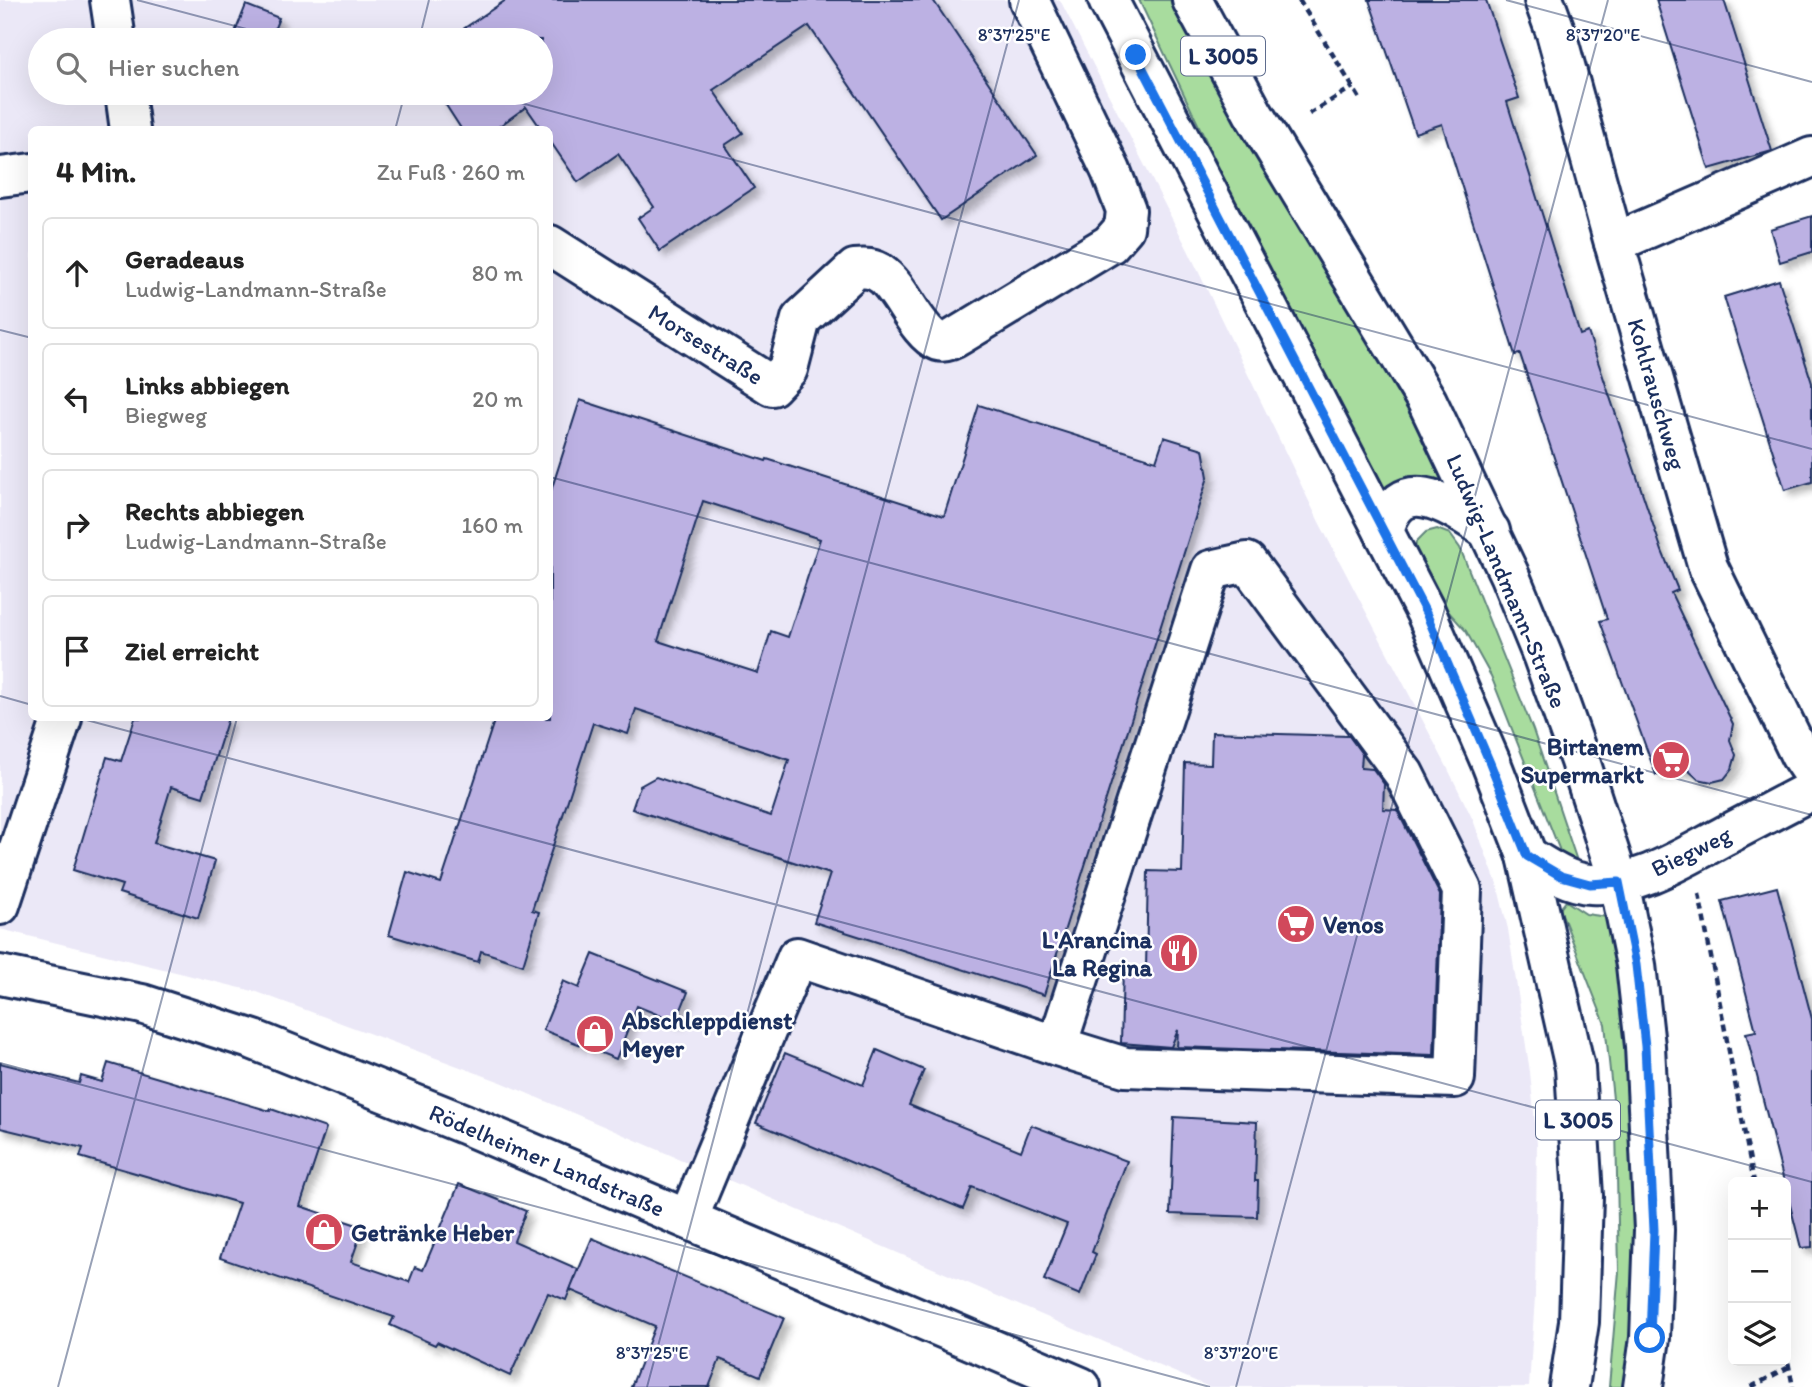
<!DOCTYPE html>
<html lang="de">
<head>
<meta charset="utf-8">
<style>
  body { margin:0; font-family:Itim,sans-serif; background:#f2f2f2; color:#222 }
  .controls { position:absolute; right:21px; bottom:21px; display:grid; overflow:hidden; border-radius:10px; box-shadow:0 7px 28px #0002 }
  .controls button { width:63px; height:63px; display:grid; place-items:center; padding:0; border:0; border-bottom:2px solid #e0e0e0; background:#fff; color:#222; font:35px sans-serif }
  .stop { position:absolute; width:21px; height:21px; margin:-16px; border:5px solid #1a73e8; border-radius:50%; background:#fff }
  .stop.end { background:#1a73e8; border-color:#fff; box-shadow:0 2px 7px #0008 }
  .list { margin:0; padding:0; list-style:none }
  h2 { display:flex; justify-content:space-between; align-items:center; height:91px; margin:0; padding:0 28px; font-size:30px }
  h2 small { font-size:23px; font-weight:400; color:#767676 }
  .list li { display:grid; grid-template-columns:46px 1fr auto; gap:21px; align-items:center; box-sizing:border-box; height:112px; margin:0 14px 14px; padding:0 14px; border:2px solid #e0e0e0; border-radius:10px }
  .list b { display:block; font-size:26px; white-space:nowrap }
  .list p { margin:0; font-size:23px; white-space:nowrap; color:#767676 }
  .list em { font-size:23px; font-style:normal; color:#767676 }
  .icon { flex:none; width:38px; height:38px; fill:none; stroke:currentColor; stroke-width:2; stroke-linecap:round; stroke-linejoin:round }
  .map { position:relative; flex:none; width:1812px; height:1387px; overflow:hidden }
  .search { position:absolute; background:#fff; box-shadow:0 7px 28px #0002; left:28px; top:28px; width:525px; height:77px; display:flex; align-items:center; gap:18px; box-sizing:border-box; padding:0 24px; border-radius:38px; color:#767676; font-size:26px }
  .panel { position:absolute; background:#fff; box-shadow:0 7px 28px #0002; left:28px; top:126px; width:525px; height:595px; border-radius:10px }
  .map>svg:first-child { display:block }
  .built { fill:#ebe8f7; fill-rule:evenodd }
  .green { fill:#a8dc9e; stroke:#62867e; stroke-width:2 }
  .building { fill:#bcb1e3; stroke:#1b2f5e; stroke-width:2; fill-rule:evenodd; filter:url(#shadow) }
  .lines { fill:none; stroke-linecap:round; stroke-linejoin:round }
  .minor-casing { stroke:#1b2f5e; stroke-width:44 }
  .major-casing { stroke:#1b2f5e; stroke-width:44 }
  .path { stroke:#1b2f5e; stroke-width:4.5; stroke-dasharray:7 5; stroke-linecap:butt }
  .minor { stroke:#fff; stroke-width:38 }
  .major { stroke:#fff; stroke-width:38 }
  .route { stroke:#1a73e8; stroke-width:9 }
  .ticks { fill:none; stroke:#1b2f5e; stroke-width:2; stroke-opacity:0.45 }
  .labels { text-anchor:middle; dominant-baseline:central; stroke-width:5; stroke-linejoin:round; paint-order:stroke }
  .shield { fill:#fff; stroke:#5f6d8e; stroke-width:2 }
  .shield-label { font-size:23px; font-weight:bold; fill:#1b2f5e }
  .street-label { font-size:24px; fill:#1b2f5e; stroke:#fff }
  .poi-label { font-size:24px; font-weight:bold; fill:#1b2f5e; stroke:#fff; text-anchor:start }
  .ticks-label { font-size:18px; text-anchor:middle; fill:#1b2f5e; stroke:#fff; stroke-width:5; stroke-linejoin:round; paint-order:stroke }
</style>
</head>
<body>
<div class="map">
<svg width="1812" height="1387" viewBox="0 0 1812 1387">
  <defs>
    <filter id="shadow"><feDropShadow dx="6" dy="6" stdDeviation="3.5" flood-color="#0004"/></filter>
  </defs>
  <rect width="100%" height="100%" fill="#fff"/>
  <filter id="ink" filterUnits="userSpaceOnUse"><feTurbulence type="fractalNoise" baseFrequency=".0143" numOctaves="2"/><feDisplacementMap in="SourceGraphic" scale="14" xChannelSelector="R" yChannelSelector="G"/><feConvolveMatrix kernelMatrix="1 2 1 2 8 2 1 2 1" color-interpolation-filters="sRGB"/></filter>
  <g filter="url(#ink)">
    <path class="built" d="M0,0H1060L1188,250L1319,522L1446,765L1473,820L1497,884L1508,929L1530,1072L1537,1144L1535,1297L1529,1387H1209L501,1082L257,992L0,929ZM40,40H541V93H40ZM32,130H550V718H32Z"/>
    <g class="green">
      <path d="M1139,0H1170L1205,63L1368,338L1445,478L1441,481L1412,476L1398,484L1383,500L1237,206Z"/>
      <path d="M1437,529L1450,534L1460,548L1533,730L1576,858L1564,861L1491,676L1466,631L1437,599L1414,557L1416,542L1426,532Z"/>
      <path d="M1566,901L1586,914L1607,917L1619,982L1633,1099L1634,1295L1624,1387H1609L1619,1271L1616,1127L1605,1024L1560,909Z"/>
    </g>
    <g class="building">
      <path d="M506,0H933L1037,155L941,220L809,26L713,90L743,133L725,145L754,188L660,251L638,218L654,207L618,154L578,182L550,141V130H542L526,107L494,130H462L442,99L446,96L444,93H541V40H447Z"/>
      <path d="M1369,0H1486L1519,98L1507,102L1580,335L1588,332L1662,551L1678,590L1671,593L1733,724L1730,740L1736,755L1732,769L1724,779L1712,782L1698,779L1688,770L1656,775L1600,621L1607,619L1520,354L1515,355L1442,124L1415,133Z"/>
      <path d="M1656,0H1724L1772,151L1709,169Z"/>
      <path d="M246,5L279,18L270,40H232Z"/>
      <path d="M1812,216V252L1780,262L1770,229Z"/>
      <path d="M1779,280L1812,383V482L1785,490L1724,297Z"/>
      <path d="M580,400L766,461L767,459L944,516L979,405L1156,461L1164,437L1203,449L1208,477L1044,995L814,922L830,874L632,809L640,786L656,777L771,816L789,760L636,709L628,734L593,723L532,910L539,912L523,965L481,951L478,962L389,935L407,872L441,883L495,718H550V494ZM703,501L820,539L788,637L771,631L758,673L658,641Z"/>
      <path d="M135,718H228L203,797L171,787L154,843L215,861L198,918L119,893L122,885L73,870L107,757L121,761Z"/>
      <path d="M1212,732L1349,736L1362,754L1361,768L1373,769L1384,784L1383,809L1397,810L1440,895L1434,1055L1177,1047L1178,1030L1171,1047L1121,1043L1123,968L1146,969L1148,871L1182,872L1185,763L1211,764Z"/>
      <path d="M1777,887L1812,1019V1247L1801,1248L1746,1033L1756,1031L1722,901Z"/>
      <path d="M593,954L688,992L676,1022L637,1006L616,1059L543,1030L563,981L579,988Z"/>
      <path d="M877,1050L924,1070L909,1105L1021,1151L1031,1125L1127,1161L1092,1252L1096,1254L1080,1295L1044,1280L1067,1224L972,1187L963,1209L756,1123L785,1053L863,1085Z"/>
      <path d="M0,1063L79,1083L81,1076L102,1082L108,1063L270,1111L271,1109L326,1128L300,1206L363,1227L351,1262L409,1282L415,1267L423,1270L459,1184L526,1211L514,1241L578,1269L566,1300L548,1293L510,1376L437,1342L435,1345L390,1325L394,1317L220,1258L239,1203L80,1157L83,1148L0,1128Z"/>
      <path d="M1174,1117L1257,1122L1255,1181H1258L1257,1217L1170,1214Z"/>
      <path d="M592,1238L784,1318L760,1376L720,1359L709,1387H631L655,1326L570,1290Z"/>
    </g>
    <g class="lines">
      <defs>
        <g id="minor">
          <path d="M110,0L116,40"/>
          <path d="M1544,0L1556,33L1614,243L1708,567L1800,755L1812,773"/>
          <path d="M125,93L130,130"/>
          <path d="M0,177L32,173"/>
          <path d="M1614,243L1812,157"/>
          <path d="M550,245L772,386L788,369L801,319L855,269C865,268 873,268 881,274C900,286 917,333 938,341C945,343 952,340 958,336L1110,244L1124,228L1126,210L1111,171L1029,0"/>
          <path d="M1527,856C1547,868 1568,883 1591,884C1638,888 1686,856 1726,835C1755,820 1783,805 1812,790"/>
          <path d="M0,905L62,718"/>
          <path d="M0,975L142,1004L254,1040L464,1124L1081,1387"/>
          <path d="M688,1219L797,957L1057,1046L1211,570L1247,562L1404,774L1462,890L1455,1078L1125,1067L1057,1046"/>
        </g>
        <g id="major">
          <path d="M1108,0L1426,613L1491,763L1527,856L1575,1068L1583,1196L1579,1322L1569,1387"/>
          <path d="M1192,0L1253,113L1427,401L1509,574L1543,657L1579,758L1619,882L1636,965L1645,1046L1654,1230L1650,1338L1643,1387"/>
          <path d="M1384,532C1399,466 1455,509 1490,531"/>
        </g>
      </defs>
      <use href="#minor" class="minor-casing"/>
      <use href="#major" class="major-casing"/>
      <g class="path">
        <path d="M1299,0L1362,102"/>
        <path d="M1309,114L1353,87"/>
        <path d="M1699,894L1754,1182"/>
        <path d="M1786,1351L1793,1387"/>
        <path d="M1751,1387L1789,1367"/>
      </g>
      <use href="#minor" class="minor"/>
      <use href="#major" class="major"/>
    </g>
  </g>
  <g class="lines" filter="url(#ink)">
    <path class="route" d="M1136,55L1426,613L1490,763L1527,856L1561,876L1590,884L1619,882L1636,965L1645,1046L1654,1230L1650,1338"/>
  </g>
  <path class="ticks" d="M137,0L288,40M1506,0L1812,82M419,40L429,0M484,93L1812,449M395,130L405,93M0,330L32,338M550,477L1812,815M0,696L32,705M79,718L1812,1182M0,1063L1210,1387M58,1387L237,718M647,1387L1019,0M1236,1387L1608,0"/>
  <defs>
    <symbol id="supermarket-disc" viewBox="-11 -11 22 22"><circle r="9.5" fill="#d1495b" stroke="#fff"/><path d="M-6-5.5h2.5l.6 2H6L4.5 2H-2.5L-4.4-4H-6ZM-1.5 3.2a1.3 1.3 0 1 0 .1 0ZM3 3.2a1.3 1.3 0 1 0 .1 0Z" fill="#fff"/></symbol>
    <symbol id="restaurant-disc" viewBox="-11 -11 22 22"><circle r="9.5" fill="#d1495b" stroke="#fff"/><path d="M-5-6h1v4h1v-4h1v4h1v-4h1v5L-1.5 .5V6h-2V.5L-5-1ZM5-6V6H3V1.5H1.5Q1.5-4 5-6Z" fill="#fff"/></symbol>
    <symbol id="shop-disc" viewBox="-11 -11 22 22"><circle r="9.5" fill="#d1495b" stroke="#fff"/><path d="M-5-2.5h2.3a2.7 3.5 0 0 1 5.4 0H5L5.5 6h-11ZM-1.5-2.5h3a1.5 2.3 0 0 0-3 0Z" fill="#fff"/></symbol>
  </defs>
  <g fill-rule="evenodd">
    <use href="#supermarket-disc" x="1649" y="738" width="44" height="44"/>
    <use href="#supermarket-disc" x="1274" y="902" width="44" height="44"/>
    <use href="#restaurant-disc" x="1157" y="931" width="44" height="44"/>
    <use href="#shop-disc" x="573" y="1012" width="44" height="44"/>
    <use href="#shop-disc" x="302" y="1210" width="44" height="44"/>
  </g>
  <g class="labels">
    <g class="shield">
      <rect x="1181" y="36.5" width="84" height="39" rx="5"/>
      <rect x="1536" y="1100.5" width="84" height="39" rx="5"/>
    </g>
    <g class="shield-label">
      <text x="1223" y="56">L 3005</text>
      <text x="1578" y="1120">L 3005</text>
    </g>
    <g class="street-label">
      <text transform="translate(706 344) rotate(32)">Morsestraße</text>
      <text transform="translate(1657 394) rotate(74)">Kohlrauschweg</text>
      <text transform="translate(1507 581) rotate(67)">Ludwig-Landmann-Straße</text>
      <text transform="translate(1691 851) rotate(-26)">Biegweg</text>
      <text transform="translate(547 1160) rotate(23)">Rödelheimer Landstraße</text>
    </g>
    <g class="poi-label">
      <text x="1644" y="746" text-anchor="end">Birtanem<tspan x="1644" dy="28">Supermarkt</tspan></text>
      <text x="1323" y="924">Venos</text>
      <text x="1152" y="939" text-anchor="end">L'Arancina<tspan x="1152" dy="28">La Regina</tspan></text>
      <text x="622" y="1020">Abschleppdienst<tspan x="622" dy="28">Meyer</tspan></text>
      <text x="351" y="1232">Getränke Heber</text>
    </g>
  </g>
  <g class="ticks-label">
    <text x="1014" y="41">8°37'25"E</text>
    <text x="1603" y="41">8°37'20"E</text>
    <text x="652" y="1359">8°37'25"E</text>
    <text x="1241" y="1359">8°37'20"E</text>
  </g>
</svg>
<div class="controls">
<button>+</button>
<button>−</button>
<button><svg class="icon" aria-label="layers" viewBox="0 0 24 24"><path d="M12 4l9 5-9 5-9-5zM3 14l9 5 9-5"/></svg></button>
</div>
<div class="stop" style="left:1650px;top:1338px"></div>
<div class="stop end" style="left:1136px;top:55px"></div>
<div class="search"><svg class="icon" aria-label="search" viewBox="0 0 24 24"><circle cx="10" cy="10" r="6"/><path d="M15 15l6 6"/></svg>Hier suchen</div>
<section class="panel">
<h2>4 Min.<small>Zu Fuß · 260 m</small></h2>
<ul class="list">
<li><svg class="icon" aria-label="ahead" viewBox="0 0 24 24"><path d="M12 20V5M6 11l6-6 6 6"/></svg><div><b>Geradeaus</b><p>Ludwig-Landmann-Straße</p></div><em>80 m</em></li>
<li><svg class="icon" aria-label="left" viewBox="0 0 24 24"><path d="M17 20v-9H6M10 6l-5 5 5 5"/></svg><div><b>Links abbiegen</b><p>Biegweg</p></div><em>20 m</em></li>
<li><svg class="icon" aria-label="right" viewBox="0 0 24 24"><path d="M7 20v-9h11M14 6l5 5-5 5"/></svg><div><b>Rechts abbiegen</b><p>Ludwig-Landmann-Straße</p></div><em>160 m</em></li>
<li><svg class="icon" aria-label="arrive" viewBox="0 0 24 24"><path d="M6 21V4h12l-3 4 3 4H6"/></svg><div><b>Ziel erreicht</b></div></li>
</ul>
</section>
</div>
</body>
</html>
